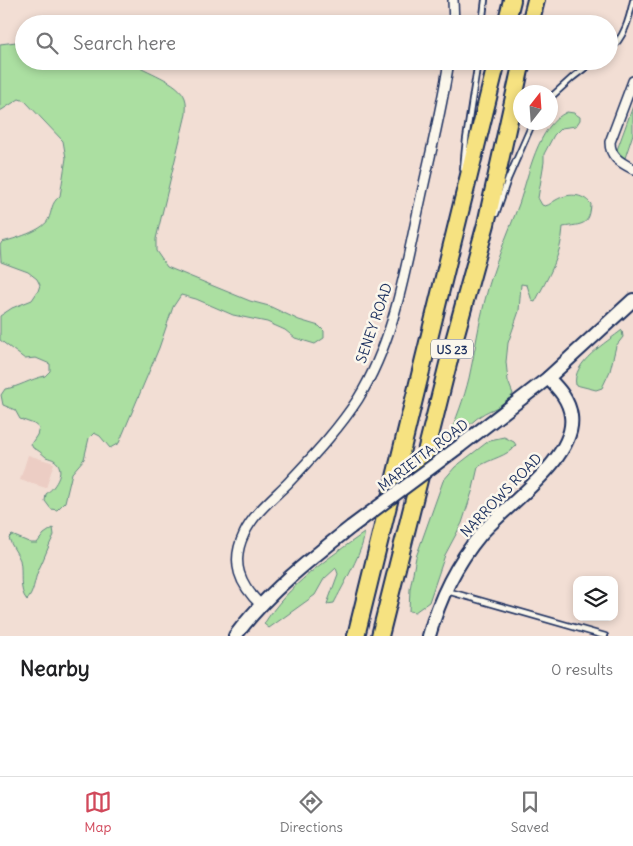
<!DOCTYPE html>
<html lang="en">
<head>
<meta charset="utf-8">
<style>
  body { margin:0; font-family:Delius,sans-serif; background:#f6f6f6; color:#202124 }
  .controls { position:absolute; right:15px; bottom:15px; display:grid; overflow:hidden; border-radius:10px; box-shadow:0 2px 8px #0003 }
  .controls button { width:45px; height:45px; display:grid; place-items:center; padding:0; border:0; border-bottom:1px solid #e0e0e0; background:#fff; color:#202124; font:25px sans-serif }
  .compass { position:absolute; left:513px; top:85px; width:45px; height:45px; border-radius:50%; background:#fff; box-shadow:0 2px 8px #0003; rotate:17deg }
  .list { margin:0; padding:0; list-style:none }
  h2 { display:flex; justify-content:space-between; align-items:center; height:65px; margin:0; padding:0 20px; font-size:21px }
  h2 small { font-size:16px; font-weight:400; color:#757577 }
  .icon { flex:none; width:28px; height:28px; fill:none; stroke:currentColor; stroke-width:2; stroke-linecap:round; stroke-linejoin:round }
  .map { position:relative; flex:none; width:633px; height:636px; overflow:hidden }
  .search { position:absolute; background:#fff; box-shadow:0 2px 8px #0003; left:15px; right:15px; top:15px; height:55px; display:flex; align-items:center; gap:12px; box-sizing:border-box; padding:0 18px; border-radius:28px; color:#757577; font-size:19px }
  .sheet { height:140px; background:#fff }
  nav { display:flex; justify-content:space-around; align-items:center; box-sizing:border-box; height:70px; border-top:1px solid #e0e0e0; background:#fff; font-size:14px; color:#757577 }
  nav a { display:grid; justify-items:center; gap:2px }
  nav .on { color:#d1495b }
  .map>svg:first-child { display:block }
  .built { fill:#eccdc4 }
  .green { fill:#abdfa1; stroke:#638780 }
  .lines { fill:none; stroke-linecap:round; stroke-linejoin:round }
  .lane-casing { stroke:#1b2f5e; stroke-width:8 }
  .street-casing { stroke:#1b2f5e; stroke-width:12 }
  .secondary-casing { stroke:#1b2f5e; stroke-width:16 }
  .highway-casing { stroke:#1b2f5e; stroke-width:20 }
  .lane { stroke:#fbf7ec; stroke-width:4.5 }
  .street { stroke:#fbf7ec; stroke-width:9 }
  .secondary { stroke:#fbf7ec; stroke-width:12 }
  .highway { stroke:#f6e281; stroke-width:16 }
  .secondary-bridge-casing { stroke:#1b2f5e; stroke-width:16; stroke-linecap:butt }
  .secondary-bridge { stroke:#fbf7ec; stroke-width:12 }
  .labels { text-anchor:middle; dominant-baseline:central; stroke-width:5; stroke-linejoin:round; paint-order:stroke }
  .shield { fill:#fbf7ec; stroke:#5e6b89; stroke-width:1 }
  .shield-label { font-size:12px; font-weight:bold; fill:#1b2f5e }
  .street-label { font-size:14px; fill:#1b2f5e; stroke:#fbf7ec }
</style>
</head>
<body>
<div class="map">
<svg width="633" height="636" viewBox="0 0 633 636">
  <rect width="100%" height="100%" fill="#f2ded4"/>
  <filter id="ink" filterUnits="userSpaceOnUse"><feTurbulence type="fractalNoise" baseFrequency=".02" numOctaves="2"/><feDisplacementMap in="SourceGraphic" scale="10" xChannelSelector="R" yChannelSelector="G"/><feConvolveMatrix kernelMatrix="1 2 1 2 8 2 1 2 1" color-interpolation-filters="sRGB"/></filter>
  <g filter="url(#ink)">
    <path class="built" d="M28,455L54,463L46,488L20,480Z"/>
    <g class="green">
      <path d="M24,41V61H130C145,72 179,81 185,98C187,103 186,109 186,114L156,239V251L167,267L250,301L269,306L299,320L319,326L324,331V338L315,344L295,338L285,330L267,322L233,315L196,299L181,295L173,307L159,348L119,443L110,448L100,436L94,433L89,438L84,459L72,473L65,502L57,510L51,509L45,501L46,494C56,487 67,469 54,460C52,459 49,458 46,457C41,453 39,450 33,448L31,444L37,435L39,428L34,424L20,419L15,410L3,405L1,395L5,389C19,387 30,379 45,376L50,371V364L36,358L25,359L0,340V316L12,308L32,300L38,291L40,285L37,279L28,272L1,262L0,245L2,242C14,239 42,231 48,220C53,210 50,204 60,196L66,158L63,141L25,101L19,99L0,111V44Z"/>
      <path d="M633,106V134L625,158L619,156L617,150Z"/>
      <path d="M567,112L574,113L580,117V120L576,126L561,128L554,135L544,154V162L538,198L542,205L545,206C550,205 552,202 556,200C568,193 582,193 591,204C590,226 582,224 563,227C561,257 549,275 535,302L532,301L527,285L521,284L519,311L508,343L506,362L508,381L513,394C506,407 491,408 480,416C469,424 462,434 448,439C456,419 464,399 469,378C475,352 478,326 485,300C493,267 507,236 519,204C529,175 537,126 567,112Z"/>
      <path d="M622,330L623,337L616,346L610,371L602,388L596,390L576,385C571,363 607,342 622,330Z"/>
      <path d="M504,437L514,442L516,445C507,457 491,458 478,467L473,489L462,523L445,555L429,602L415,612L409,611L410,589L416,557L443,481L455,467L490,440Z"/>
      <path d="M53,528L54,535C48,547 44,559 38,571C34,581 34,593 27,600C18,590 23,572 20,560C17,552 11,546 9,538L12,535L31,543H37L44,534Z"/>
      <path d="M364,533C366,546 341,589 334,603L327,604L338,574L336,568L324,579L315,595L269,628L264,624C288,585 327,559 364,533Z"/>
    </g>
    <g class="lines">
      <defs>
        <g id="lane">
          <path d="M482,24L485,0"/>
          <path d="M609,51C624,38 629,20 633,1"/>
          <path d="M550,98L572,78L594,61"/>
          <path d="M463,169L466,139L478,61"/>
          <path d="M496,214L508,179L533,122"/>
          <path d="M447,591L605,636"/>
        </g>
        <g id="street">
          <path d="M453,0L454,24"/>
          <path d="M633,81L610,142C610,157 620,162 633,169"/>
          <path d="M261,605C240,585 230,563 244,534C253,514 273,498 288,483C313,456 338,430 358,399C395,339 405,269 420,202C430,155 442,108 449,61"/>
        </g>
        <g id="secondary">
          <path d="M460,446L548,378L633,300"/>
          <path d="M235,636C267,593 309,560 351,527"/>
          <path d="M429,636C439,599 456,564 481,534C506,505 577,458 571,416C569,400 559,389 548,378"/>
        </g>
        <g id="highway">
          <path d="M506,24L512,0"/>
          <path d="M530,24L536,0"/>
          <path d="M356,636L497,61"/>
          <path d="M380,636L452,348L486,224L522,61"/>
        </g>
      </defs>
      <use href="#lane" class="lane-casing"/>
      <use href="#street" class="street-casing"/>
      <use href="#secondary" class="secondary-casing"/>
      <use href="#highway" class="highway-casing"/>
      <use href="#lane" class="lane"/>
      <use href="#street" class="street"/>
      <use href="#secondary" class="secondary"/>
      <use href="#highway" class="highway"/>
      <defs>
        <path id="secondary-bridge" d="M351,527L460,446"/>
      </defs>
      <use href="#secondary-bridge" class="secondary-bridge-casing"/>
      <use href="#secondary-bridge" class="secondary-bridge"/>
    </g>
  </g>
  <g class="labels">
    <rect class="shield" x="431" y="339.5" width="42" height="19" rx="4"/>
    <g class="shield-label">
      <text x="452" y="349">US 23</text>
    </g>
    <g class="street-label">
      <text transform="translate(374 323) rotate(-71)">SENEY ROAD</text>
      <text transform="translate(423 455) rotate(-37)">MARIETTA ROAD</text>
      <text transform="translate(501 495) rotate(-46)">NARROWS ROAD</text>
    </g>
  </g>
</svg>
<div class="controls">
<button><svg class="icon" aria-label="layers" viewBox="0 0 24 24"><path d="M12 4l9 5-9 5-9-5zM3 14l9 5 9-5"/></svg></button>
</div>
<svg class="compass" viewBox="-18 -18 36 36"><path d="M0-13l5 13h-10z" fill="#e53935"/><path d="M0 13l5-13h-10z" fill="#757577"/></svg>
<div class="search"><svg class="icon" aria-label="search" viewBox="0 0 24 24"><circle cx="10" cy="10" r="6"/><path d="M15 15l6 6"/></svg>Search here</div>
</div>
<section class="sheet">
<h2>Nearby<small>0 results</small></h2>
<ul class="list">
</ul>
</section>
<nav>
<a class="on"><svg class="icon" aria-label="map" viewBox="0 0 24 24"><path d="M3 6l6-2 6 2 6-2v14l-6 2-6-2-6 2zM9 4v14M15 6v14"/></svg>Map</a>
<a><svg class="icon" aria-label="directions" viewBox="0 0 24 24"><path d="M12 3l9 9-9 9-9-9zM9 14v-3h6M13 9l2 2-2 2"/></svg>Directions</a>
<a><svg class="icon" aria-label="saved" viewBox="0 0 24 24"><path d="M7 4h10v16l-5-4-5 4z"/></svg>Saved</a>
</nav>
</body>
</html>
